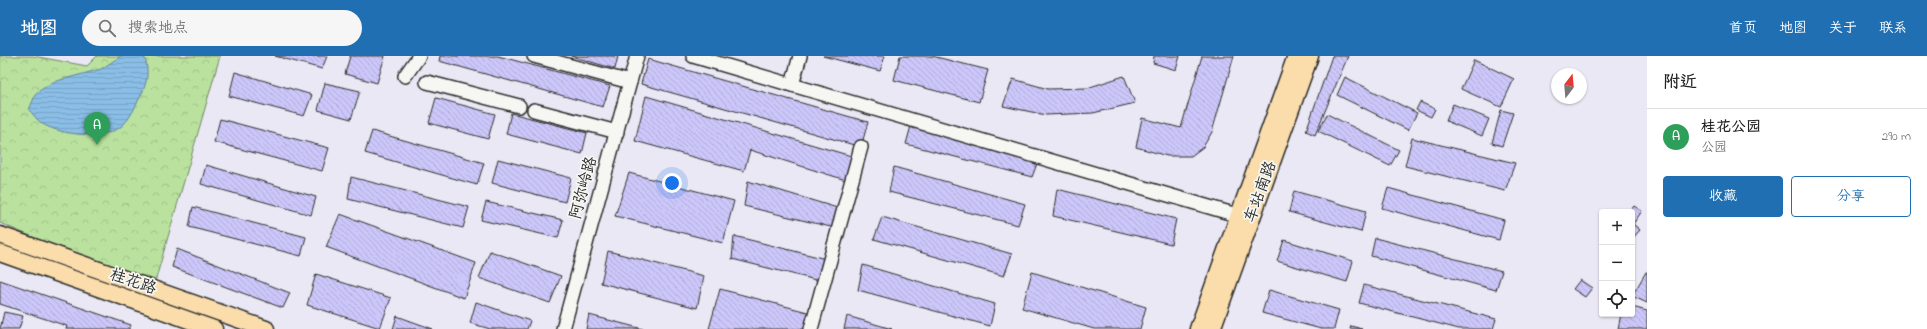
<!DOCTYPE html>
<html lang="zh">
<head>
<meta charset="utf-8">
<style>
  body { margin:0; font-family:"Indie Flower","LXGW WenKai TC",sans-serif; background:#f6f6f6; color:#222 }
  .controls { position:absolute; right:12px; bottom:12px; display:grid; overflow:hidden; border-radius:4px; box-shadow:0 1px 3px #0004 }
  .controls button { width:36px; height:36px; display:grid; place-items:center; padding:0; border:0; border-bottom:1px solid #e0e0e0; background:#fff; color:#222; font:20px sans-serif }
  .compass { position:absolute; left:1551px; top:12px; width:36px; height:36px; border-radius:50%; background:#fff; box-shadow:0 1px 3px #0004; rotate:16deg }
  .you { position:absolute; left:672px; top:127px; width:14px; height:14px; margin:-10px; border:3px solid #fff; border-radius:50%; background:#1a73e8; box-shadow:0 0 0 6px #1a73e833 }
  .badge { display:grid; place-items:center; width:26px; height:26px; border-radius:50%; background:#1f6fb2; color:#fff; font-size:13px; font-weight:700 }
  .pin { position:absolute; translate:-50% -33px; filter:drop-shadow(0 1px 2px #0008) }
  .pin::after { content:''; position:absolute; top:21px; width:14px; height:12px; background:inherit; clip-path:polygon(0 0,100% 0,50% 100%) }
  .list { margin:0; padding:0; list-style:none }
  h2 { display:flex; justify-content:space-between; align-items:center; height:52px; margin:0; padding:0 16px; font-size:17px }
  h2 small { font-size:13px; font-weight:400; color:#767676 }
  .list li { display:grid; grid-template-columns:26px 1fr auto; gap:12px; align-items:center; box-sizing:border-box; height:56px; padding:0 16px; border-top:1px solid #e0e0e0 }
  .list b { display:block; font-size:15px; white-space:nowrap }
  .list p { margin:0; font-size:13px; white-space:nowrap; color:#767676 }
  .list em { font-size:13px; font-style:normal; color:#767676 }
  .actions { display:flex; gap:8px; padding:12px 16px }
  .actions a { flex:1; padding:9px 0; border:1px solid #1f6fb2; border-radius:4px; text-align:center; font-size:14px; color:#1f6fb2 }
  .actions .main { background:#1f6fb2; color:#fff }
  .icon { flex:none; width:22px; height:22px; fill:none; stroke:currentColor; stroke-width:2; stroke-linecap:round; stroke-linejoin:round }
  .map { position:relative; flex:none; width:1647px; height:273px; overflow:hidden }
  header { display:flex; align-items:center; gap:24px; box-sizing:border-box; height:56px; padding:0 20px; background:#1f6fb2; color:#fff }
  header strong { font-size:19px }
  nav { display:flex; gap:22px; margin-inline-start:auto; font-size:14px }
  .search { width:280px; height:36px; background:#f6f6f6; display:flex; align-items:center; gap:10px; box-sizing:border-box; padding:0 14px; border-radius:22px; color:#767676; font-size:15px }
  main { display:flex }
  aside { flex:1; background:#fff }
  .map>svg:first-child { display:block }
  .park { fill:url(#park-crowns); stroke:#728664 }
  .water { fill:url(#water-rules); stroke:#64839c }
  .building { fill:url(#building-back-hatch); stroke:#2b2b2b }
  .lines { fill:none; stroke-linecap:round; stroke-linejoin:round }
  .minor-casing { stroke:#2b2b2b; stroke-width:16 }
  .major-casing { stroke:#2b2b2b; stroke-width:19 }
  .minor { stroke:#f6f6f2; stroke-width:13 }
  .major { stroke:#faddab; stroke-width:16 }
  .labels { text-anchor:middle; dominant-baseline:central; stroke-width:3.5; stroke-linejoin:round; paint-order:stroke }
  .street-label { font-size:16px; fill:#2b2b2b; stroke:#f6f6f2 }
</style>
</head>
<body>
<header>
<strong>地图</strong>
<div class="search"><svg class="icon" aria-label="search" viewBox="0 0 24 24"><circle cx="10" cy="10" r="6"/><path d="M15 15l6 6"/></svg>搜索地点</div>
<nav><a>首页</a><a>地图</a><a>关于</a><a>联系</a></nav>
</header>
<main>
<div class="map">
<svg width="1647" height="273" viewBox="0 0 1647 273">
  <defs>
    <pattern id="park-crowns" width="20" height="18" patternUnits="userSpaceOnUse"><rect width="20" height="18" fill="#bae29e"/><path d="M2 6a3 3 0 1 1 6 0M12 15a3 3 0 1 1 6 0" fill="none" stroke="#a0c288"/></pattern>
    <pattern id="water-rules" width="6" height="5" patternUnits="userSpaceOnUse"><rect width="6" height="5" fill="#8abee7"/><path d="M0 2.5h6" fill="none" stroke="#77a3c6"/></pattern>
    <pattern id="building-back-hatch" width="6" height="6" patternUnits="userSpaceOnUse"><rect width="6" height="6" fill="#ccc7fa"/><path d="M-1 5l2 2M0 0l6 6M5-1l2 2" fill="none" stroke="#afabd6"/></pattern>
  </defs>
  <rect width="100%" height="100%" fill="#e9e8f4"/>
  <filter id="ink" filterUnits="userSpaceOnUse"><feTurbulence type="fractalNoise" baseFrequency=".025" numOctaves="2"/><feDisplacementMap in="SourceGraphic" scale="8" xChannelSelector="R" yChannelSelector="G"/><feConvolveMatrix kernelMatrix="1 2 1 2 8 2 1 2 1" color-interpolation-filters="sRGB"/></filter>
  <g filter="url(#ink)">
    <path class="park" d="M0,0H33L87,10L97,0H220L153,233L0,167Z"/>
    <path class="water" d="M121,0H144C150,15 147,29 139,43C135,52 130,62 123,69C106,85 59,79 41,67C37,64 33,58 29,54L36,37L53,26L101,13Z"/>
    <g class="building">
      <path d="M275,0H327L322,13Z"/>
      <path d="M350,0H385L377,27L345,18Z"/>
      <path d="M440,0H498L610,30L603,51L439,5Z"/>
      <path d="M571,0H618L615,13Z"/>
      <path d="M823,0H885L880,15Z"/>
      <path d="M900,0H932L988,14L979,46L894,24Z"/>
      <path d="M1154,0H1180L1176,14L1153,7Z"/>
      <path d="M1202,0H1234L1212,76L1203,91L1191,100H1167L1136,91L1142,62L1181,72Z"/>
      <path d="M1332,0H1348L1315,79L1306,75Z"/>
      <path d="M648,3L868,66L861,91L641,28Z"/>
      <path d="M1474,4L1514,23L1501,51L1461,33Z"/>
      <path d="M235,16L312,39L304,60L229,40Z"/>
      <path d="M1124,20L1135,47L1093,57L1046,59L1003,50L1013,23L1048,33L1087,32Z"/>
      <path d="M1345,21L1417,57L1408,74L1337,39Z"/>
      <path d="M325,27L360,35L351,63L318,54Z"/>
      <path d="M646,40L858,102L852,126L750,94L744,115L635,85Z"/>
      <path d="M436,42L495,58L488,83L429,67Z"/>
      <path d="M1420,46L1435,53L1431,61L1416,54Z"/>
      <path d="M1453,48L1489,63L1482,80L1446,65Z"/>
      <path d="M1501,54L1513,57L1502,90L1492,87Z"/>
      <path d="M511,57L587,77L582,98L506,78Z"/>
      <path d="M1327,58L1399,94L1390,110L1318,75Z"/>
      <path d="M220,63L329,92L322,115L214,86Z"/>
      <path d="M911,70L1038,105L1032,121L906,88Z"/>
      <path d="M372,75L484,107L477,129L365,97Z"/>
      <path d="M1412,82L1515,107L1505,135L1405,110Z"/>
      <path d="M498,103L571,122L565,146L492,127Z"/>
      <path d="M206,109L316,141L311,159L201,128Z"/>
      <path d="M894,111L1025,148L1018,169L889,136Z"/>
      <path d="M629,117L734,145L723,187L615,160Z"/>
      <path d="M351,121L469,151L463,172L348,143Z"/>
      <path d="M748,125L844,154L839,173L744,150Z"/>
      <path d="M1388,132L1504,164L1499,184L1382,152Z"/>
      <path d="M1057,133L1176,163L1171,188L1053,160Z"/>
      <path d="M1294,135L1366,155L1361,176L1289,156Z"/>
      <path d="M486,146L563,164L558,182L481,164Z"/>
      <path d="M1634,150L1642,155L1633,168L1640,174L1632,183V156H1629Z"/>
      <path d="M193,151L306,181L301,200L189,171Z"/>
      <path d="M340,158L476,207L464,242L326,191Z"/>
      <path d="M882,161L1012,198L1004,220L874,183Z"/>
      <path d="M734,180L830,204L824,226L732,203Z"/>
      <path d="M1375,182L1502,215L1496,234L1371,200Z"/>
      <path d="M1284,184L1353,205L1347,226L1277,205Z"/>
      <path d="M177,193L290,237L283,252L172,211Z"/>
      <path d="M490,195L561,220L550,247L479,222Z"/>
      <path d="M608,195L704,220L697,252L601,227Z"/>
      <path d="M863,209L995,248L990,270L858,234Z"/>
      <path d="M1032,216L1146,251L1140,273H1094L1022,252Z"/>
      <path d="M1646,216H1647V247L1632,240Z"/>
      <path d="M316,218L391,242L380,272L307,249Z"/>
      <path d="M0,224L131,269L129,273H66L67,270L0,248Z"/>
      <path d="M1580,224L1592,232L1585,241L1573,233Z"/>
      <path d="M1364,229L1496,263L1493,273H1459L1359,247Z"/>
      <path d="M720,233L815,258L812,273H709Z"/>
      <path d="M1269,234L1339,254L1334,273H1321L1262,257Z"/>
      <path d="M476,246L530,265L527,273H490L470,267Z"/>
      <path d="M1632,251L1647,255V273H1618L1621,258H1632Z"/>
      <path d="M4,256L23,260L19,273H0Z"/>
      <path d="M589,259L643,273H586Z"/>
      <path d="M397,260L433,273H393Z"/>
      <path d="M847,260L892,273H844Z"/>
      <path d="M1351,270L1362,273H1350Z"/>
    </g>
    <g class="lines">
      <defs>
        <g id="minor">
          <path d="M534,0L630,26"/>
          <path d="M693,0L1240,160"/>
          <path d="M405,20L419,0"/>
          <path d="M427,26L519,50"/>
          <path d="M792,29L800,0"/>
          <path d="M534,54L617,76"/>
          <path d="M563,273L637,0"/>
          <path d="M811,273L861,91"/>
        </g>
        <g id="major">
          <path d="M0,179L266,273"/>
          <path d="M0,197L214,273"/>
          <path d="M1198,273L1296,0"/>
          <path d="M1212,273L1310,0"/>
        </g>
      </defs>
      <use href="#minor" class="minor-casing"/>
      <use href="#major" class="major-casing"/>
      <use href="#minor" class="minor"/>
      <use href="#major" class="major"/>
    </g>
  </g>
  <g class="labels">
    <g class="street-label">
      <text transform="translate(584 132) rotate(-75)">阿弥岭路</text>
      <text transform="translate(1261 136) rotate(-70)">车站南路</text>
      <text transform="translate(133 226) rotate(19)">桂花路</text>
    </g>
  </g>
</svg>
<div class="controls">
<button>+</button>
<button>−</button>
<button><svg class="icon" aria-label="locate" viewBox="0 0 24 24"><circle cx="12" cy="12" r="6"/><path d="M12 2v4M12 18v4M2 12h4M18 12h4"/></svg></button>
</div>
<svg class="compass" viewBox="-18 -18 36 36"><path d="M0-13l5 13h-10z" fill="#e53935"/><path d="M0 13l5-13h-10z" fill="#767676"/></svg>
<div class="you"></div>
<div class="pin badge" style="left:97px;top:89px;background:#2e9e5b">A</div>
</div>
<aside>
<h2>附近<small></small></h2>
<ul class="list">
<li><span class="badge" style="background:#2e9e5b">A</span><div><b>桂花公园</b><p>公园</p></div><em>290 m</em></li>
</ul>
<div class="actions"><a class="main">收藏</a><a>分享</a></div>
</aside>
</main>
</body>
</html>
